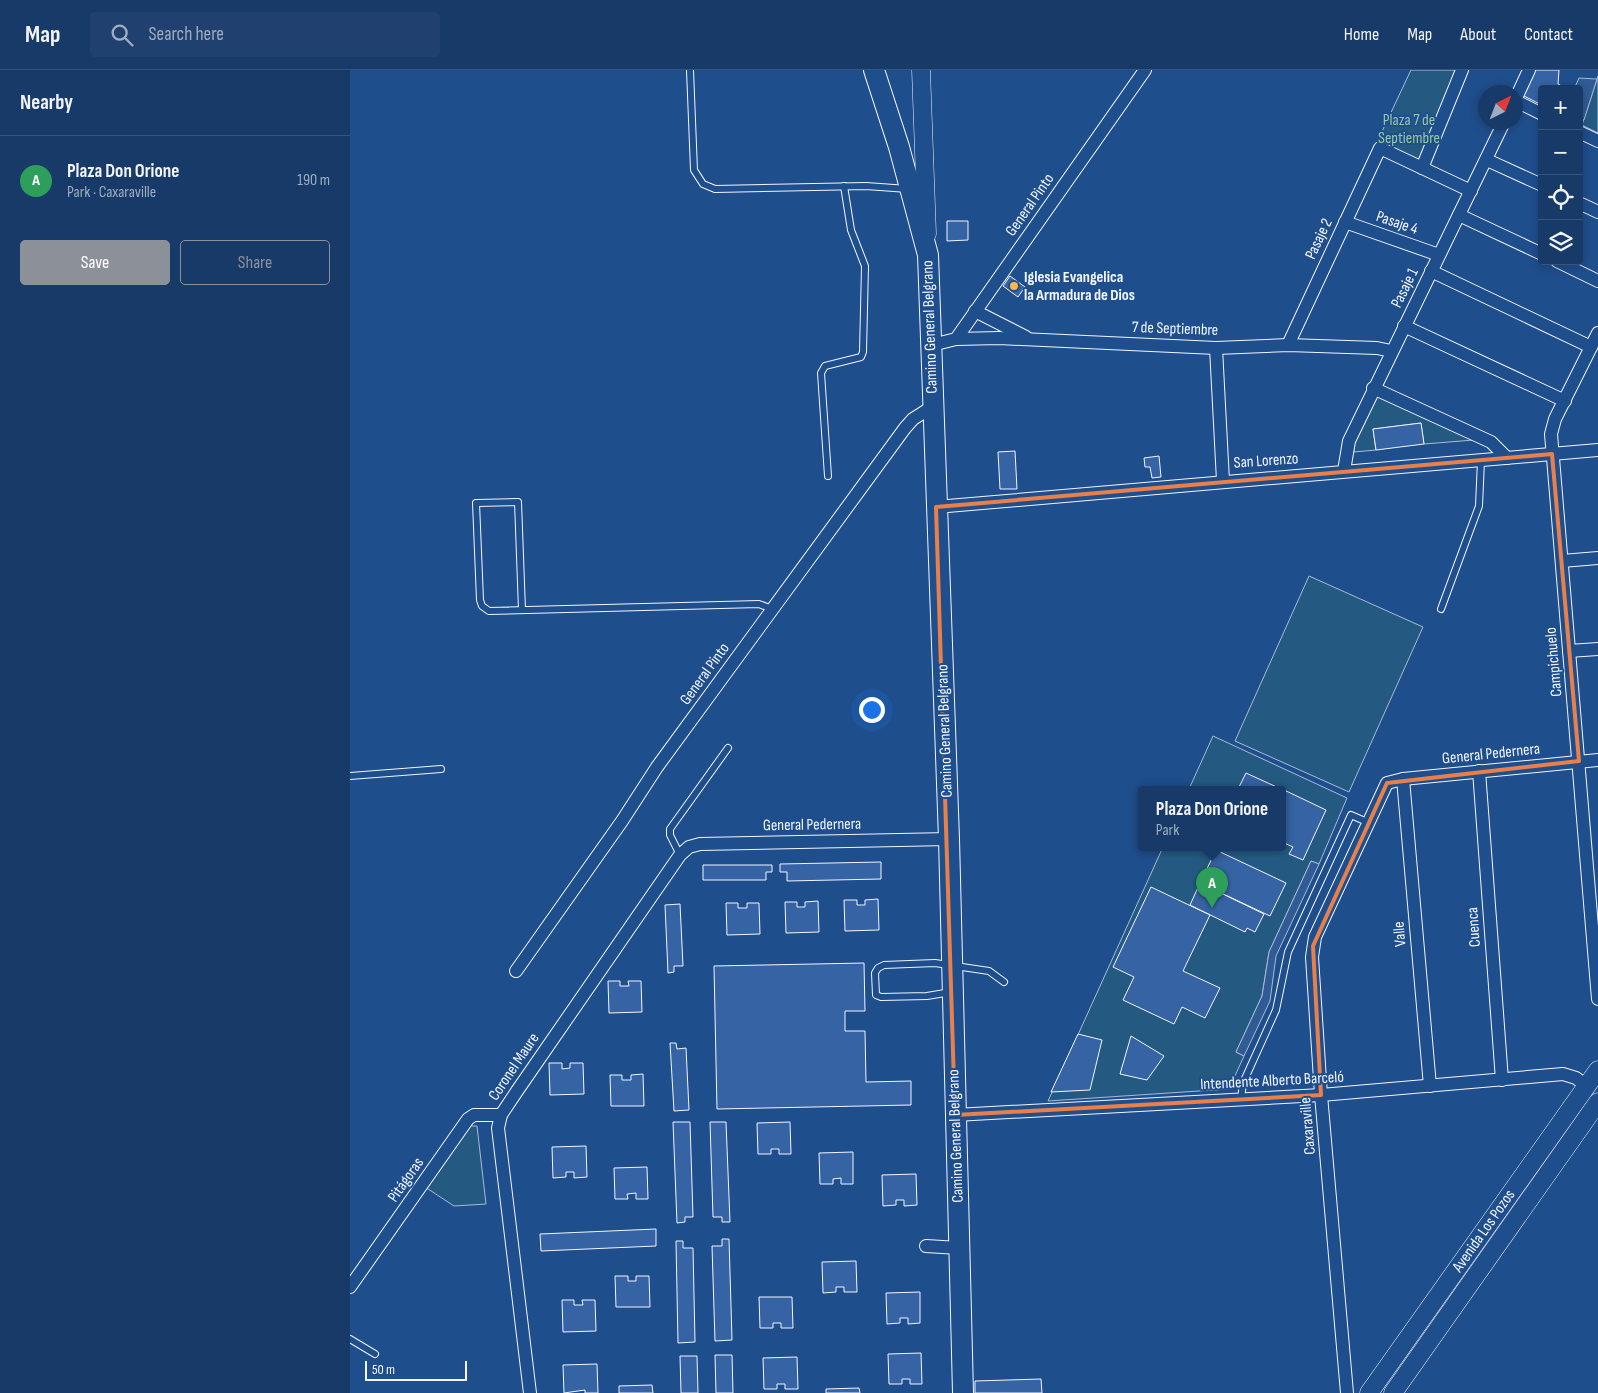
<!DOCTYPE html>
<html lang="en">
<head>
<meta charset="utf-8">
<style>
  body { margin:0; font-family:"Sofia Sans Condensed",sans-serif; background:#20416f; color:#f1f3f6 }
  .controls { position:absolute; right:15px; top:15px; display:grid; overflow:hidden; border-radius:5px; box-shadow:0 2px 8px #0003 }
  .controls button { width:45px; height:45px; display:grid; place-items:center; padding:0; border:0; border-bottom:1px solid #36547d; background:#173a69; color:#f1f3f6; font:25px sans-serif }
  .compass { position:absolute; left:1128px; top:15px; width:45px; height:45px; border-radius:50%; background:#173a69; box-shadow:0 2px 8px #0003; rotate:42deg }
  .scale { position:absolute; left:15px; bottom:12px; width:102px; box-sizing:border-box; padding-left:5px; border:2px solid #f2f6ff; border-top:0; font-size:14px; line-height:18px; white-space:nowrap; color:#f2f6ff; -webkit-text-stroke:4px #1f4e8c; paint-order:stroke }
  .you { position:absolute; left:521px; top:639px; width:18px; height:18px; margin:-12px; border:4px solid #fff; border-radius:50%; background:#1a73e8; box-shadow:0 0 0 8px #1a73e833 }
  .badge { display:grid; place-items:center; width:32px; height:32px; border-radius:50%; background:#8c9099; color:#fff; font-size:16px; font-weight:700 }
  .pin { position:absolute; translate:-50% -41px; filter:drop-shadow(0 1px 2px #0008) }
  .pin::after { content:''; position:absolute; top:26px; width:18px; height:15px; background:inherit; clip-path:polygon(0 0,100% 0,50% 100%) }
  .popup { position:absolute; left:788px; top:716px; width:148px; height:65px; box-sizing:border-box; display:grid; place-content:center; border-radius:5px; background:#173a69; filter:drop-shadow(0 1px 4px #0005); font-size:16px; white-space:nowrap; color:#9eadc0 }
  .popup b { font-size:19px; color:#f1f3f6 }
  .popup::after { content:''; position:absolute; left:50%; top:100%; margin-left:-10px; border:10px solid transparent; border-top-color:#173a69 }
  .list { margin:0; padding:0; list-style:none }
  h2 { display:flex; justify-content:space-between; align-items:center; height:65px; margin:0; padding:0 20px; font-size:21px }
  h2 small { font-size:16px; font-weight:400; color:#9eadc0 }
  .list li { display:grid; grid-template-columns:32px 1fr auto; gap:15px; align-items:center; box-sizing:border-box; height:90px; padding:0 20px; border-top:1px solid #36547d }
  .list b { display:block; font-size:19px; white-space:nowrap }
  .list p { margin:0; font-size:16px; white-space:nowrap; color:#9eadc0 }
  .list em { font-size:16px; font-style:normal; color:#9eadc0 }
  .actions { display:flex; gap:10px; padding:15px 20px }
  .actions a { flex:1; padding:11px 0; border:1px solid #8c9099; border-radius:5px; text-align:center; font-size:18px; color:#8c9099 }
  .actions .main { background:#8c9099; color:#fff }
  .icon { flex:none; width:28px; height:28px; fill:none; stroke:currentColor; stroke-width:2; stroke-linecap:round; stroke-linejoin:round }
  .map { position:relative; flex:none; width:1248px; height:1323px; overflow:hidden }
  header { display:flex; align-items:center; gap:30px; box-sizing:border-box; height:70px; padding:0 25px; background:#173a69; border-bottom:1px solid #36547d }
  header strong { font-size:24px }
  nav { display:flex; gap:28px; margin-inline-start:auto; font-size:18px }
  .search { width:350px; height:45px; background:#20416f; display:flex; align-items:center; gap:12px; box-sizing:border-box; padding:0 18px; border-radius:5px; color:#9eadc0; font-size:19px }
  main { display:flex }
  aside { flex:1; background:#173a69 }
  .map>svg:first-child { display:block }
  .green { fill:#245a82; stroke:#a8bbd7 }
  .parking { fill:#305b95; stroke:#a8bbd7 }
  .building { fill:#3563a3; stroke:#f2f6ff }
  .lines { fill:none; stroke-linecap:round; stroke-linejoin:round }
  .lane-casing { stroke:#f2f6ff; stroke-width:8 }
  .street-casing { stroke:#f2f6ff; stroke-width:14 }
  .secondary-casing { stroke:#f2f6ff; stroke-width:19 }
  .primary-casing { stroke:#f2f6ff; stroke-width:22 }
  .lane { stroke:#1f4e8c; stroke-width:6 }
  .street { stroke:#1f4e8c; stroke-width:12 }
  .secondary { stroke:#1f4e8c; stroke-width:18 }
  .primary { stroke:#1f4e8c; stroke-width:20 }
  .marked { fill:none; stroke:#ea8049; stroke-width:4; stroke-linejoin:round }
  .poi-dot { fill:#ffb74d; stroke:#1f4e8c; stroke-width:2 }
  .labels { text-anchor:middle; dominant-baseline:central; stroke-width:4; stroke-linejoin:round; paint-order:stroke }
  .park-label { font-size:16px; fill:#97c8a6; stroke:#1f4e8c }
  .street-label { font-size:16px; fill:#f2f6ff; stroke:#1f4e8c }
  .poi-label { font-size:16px; font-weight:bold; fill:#f2f6ff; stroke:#1f4e8c; text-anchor:start }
</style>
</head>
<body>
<header>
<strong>Map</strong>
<div class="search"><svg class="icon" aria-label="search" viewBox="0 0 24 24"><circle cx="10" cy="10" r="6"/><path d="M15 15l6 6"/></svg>Search here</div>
<nav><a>Home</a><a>Map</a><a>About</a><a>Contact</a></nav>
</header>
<main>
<aside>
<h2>Nearby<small></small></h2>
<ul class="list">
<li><span class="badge" style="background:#2e9e5b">A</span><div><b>Plaza Don Orione</b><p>Park · Caxaraville</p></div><em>190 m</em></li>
</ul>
<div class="actions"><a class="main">Save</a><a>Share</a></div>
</aside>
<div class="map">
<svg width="1248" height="1323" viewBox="0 0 1248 1323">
  <rect width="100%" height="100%" fill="#1f4e8c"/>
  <g class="green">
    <path d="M1061,0H1105L1086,55L1070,92L1028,70Z"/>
    <path d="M1248,6V63L1232,55Z"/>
    <path d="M1026,324L1124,370L1074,374L1071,353L1023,359L1026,380L1004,382L1003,372Z"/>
    <path d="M959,506L1073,557L999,722L885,671Z"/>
    <path d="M863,666L997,728L969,794L961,791L919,882L912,926L886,982L894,986L879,1019L698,1031L813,777H932V719H839Z"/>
    <path d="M118,1056H127L136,1134L104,1136L75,1117Z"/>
  </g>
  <g class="parking">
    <path d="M1229,8L1247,9L1234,50L1229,48V19H1224Z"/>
    <path d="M961,791L969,794L926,886L920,931L894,986L886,982L912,926L919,882Z"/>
  </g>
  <g class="building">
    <path d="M1182,0H1209L1208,14L1217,19H1192V35L1170,24Z"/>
    <path d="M597,151H618V170L597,171Z"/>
    <path d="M660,206L675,217L668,227L653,216Z"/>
    <path d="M1071,353L1074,374L1026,380L1023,359Z"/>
    <path d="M665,381L667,419H650L648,382Z"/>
    <path d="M809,386L811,407L802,408L800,397H795L794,388Z"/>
    <path d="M896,703L931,719H888Z"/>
    <path d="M932,719L976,740L953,790L939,784L943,777L932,772Z"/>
    <path d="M866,780L936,813L920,846L850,813Z"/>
    <path d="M531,792V809L437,811V802H430V794Z"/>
    <path d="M353,795H422V802H416V810H353Z"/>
    <path d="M850,813L914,844L905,862L897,858L895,862L840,835Z"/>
    <path d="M801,817L860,845L833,901L870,918L855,948L832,937L824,954L773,930L784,907L763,897Z"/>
    <path d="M528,829L529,860L495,861L494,830H507V835H515V830Z"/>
    <path d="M468,831L469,862L436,863L435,832H447V837H455V832Z"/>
    <path d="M376,833H388V838H397V833H409L410,864L377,865Z"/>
    <path d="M330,834L333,896H324V902L318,903L315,835Z"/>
    <path d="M514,893L515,941H495V961H515L516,1012L561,1011V1035L367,1039L364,896Z"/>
    <path d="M258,911H270V916H279L278,911H291L292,942L259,943Z"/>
    <path d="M728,964L752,970L740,1020L701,1022Z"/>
    <path d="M781,966L814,986L797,1010L770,1004Z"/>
    <path d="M320,973H326L327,979L336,978L339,1040L324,1041Z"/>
    <path d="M199,993H212V999L220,998V993H233L234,1024L200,1025Z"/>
    <path d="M293,1004L294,1036H261L260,1005H272V1010H281V1005Z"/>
    <path d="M323,1052H340L343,1147H335V1152L327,1153Z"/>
    <path d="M360,1052H376L380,1152H372V1147H363Z"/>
    <path d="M440,1052L441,1084H429V1079H421V1084H408L407,1053Z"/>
    <path d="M236,1076L237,1107L224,1108V1102H216V1107L203,1108L202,1077Z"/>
    <path d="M503,1082V1114H491V1108L483,1109V1114H470L469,1083Z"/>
    <path d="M297,1097L298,1129H286V1123L277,1124L278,1129H265L264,1098Z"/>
    <path d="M566,1104L567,1135L554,1136V1130H546V1135L533,1136L532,1105Z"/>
    <path d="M306,1159V1176L191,1181L190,1164Z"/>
    <path d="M372,1169H379L382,1270L365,1271L362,1176H372Z"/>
    <path d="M326,1171H333V1178H343L345,1272L328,1273Z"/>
    <path d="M506,1191L507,1222H494V1217H486V1222L473,1223L472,1192Z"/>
    <path d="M265,1206H278V1211H286V1206H299L300,1237H266Z"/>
    <path d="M570,1222V1253L558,1254V1248H550V1253L537,1254L536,1223Z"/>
    <path d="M409,1227H442L443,1258H431V1253H423V1258H410Z"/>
    <path d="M212,1230H224V1235H233L232,1230H245L246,1261L213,1262Z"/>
    <path d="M571,1283L572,1314H560V1309H552V1314H539L538,1284Z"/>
    <path d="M365,1285H382L383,1323H366Z"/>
    <path d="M330,1286H347L348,1323H331Z"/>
    <path d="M447,1287L448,1319H435V1314H427V1319H414L413,1288Z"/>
    <path d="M247,1294L248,1323H235V1320L214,1323L213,1295Z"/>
    <path d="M691,1309L692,1323H625V1311Z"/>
    <path d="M302,1315L303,1323H269V1316Z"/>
    <path d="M509,1318L510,1323H476V1319Z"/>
  </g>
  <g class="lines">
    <defs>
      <g id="lane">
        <path d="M340,0L344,100L353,114L365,119L516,116L558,119"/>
        <path d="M478,406L471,303L475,296L511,287L513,282L515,196L501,160L494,116"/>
        <path d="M1091,539L1129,436L1131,390"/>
        <path d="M172,540L168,432L126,433L130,530L132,536L139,541L409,534L422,539"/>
        <path d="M0,706L91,699"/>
        <path d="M330,785L320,765V759L378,678"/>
        <path d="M601,922L577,926L531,927L526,925L525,903L528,898L534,895L585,893L639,901L654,912"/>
        <path d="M891,1029L893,1013L926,940L938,882L1001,745L1017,752"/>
        <path d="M0,1269L25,1284"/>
      </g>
      <g id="street">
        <path d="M1166,28L1179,0"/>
        <path d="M1166,31L1192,44"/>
        <path d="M1229,62L1248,71"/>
        <path d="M1137,90L1192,115"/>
        <path d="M1072,98L1112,0"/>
        <path d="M1229,133L1248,142"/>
        <path d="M1109,145L1192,184"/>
        <path d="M995,152L1089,185"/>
        <path d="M1207,191L1248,211"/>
        <path d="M1081,201L1241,277"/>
        <path d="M625,241L676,267"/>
        <path d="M1054,256L1215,331"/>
        <path d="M1248,263L1205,349L1201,364L1248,929"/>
        <path d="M606,269L649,268L866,278L938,275L1027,278L1041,281"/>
        <path d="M582,275L606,269L795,0"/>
        <path d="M938,275L1030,78L1121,121"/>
        <path d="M866,278L873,411"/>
        <path d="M1023,318L1141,372L1157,388"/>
        <path d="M994,401L999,371L1154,52"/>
        <path d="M586,437L1248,380"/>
        <path d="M1212,491L1248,488"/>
        <path d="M1219,581L1248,579"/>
        <path d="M1129,701L1152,1010"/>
        <path d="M1053,709L1080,1016"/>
        <path d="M166,901L272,751L307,697L555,358L563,349L582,337"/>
        <path d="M605,1045L971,1025L1213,1004L1226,1008L1236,1016"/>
        <path d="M576,1176L609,1178"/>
        <path d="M0,1217L118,1049L124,1045H151"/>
        <path d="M180,1323L148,1058L151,1045L167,1021L330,785L339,777L350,774L599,769"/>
        <path d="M997,1323L971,1025L962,887L965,867L1037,713L1053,709L1248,690"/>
      </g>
      <g id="secondary">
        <path d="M571,0L577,164"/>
        <path d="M1019,1323L1248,1000"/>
        <path d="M1043,1323L1248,1032"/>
      </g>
      <path id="primary" d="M524,0L549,77L578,185L599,769L613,1323"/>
    </defs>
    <use href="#lane" class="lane-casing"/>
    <use href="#street" class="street-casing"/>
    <use href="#secondary" class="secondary-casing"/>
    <use href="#primary" class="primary-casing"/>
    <use href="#lane" class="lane"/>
    <use href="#street" class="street"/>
    <use href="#secondary" class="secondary"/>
    <use href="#primary" class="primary"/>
  </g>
  <path class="marked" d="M1202,384L1229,691L1037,713L963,876L971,1025L605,1045L586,437Z"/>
  <circle class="poi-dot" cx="664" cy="216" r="5"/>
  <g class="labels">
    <g class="park-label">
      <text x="1059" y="50">Plaza 7 de<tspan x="1059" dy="18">Septiembre</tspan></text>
    </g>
    <g class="street-label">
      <text transform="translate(680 135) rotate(-55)">General Pinto</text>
      <text transform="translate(1047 153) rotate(19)">Pasaje 4</text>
      <text transform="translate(969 169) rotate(-65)">Pasaje 2</text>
      <text transform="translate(1055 218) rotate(-64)">Pasaje 1</text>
      <text transform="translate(580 257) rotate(-92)">Camino General Belgrano</text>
      <text transform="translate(825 259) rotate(2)">7 de Septiembre</text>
      <text transform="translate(916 391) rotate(-4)">San Lorenzo</text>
      <text transform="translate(1204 592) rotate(-95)">Campichuelo</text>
      <text transform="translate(355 604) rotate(-54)">General Pinto</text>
      <text transform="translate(595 661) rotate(-92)">Camino General Belgrano</text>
      <text transform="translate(1141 684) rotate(-6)">General Pedernera</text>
      <text transform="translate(462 755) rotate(-1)">General Pedernera</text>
      <text transform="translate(1124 857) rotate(-94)">Cuenca</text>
      <text transform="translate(1050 864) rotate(-95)">Valle</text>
      <text transform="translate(164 997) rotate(-56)">Coronel Maure</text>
      <text transform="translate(922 1011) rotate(-3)">Intendente Alberto Barceló</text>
      <text transform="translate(958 1056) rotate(-95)">Caxaraville</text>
      <text transform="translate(606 1066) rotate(-92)">Camino General Belgrano</text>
      <text transform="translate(56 1110) rotate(-55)">Pitágoras</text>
      <text transform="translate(1134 1161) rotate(-55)">Avenida Los Pozos</text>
    </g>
    <g class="poi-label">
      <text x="674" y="207">Iglesia Evangelica<tspan x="674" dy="18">la Armadura de Dios</tspan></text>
    </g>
  </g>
</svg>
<div class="controls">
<button>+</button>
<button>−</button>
<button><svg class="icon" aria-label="locate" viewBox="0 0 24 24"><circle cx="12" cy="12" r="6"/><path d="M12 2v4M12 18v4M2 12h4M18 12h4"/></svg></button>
<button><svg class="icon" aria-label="layers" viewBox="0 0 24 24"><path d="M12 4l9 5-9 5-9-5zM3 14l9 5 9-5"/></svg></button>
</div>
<svg class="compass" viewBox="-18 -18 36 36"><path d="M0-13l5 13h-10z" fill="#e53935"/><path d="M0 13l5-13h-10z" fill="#9eadc0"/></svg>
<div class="scale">50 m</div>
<div class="you"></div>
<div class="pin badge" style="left:862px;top:838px;background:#2e9e5b">A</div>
<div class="popup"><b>Plaza Don Orione</b>Park</div>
</div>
</main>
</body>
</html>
